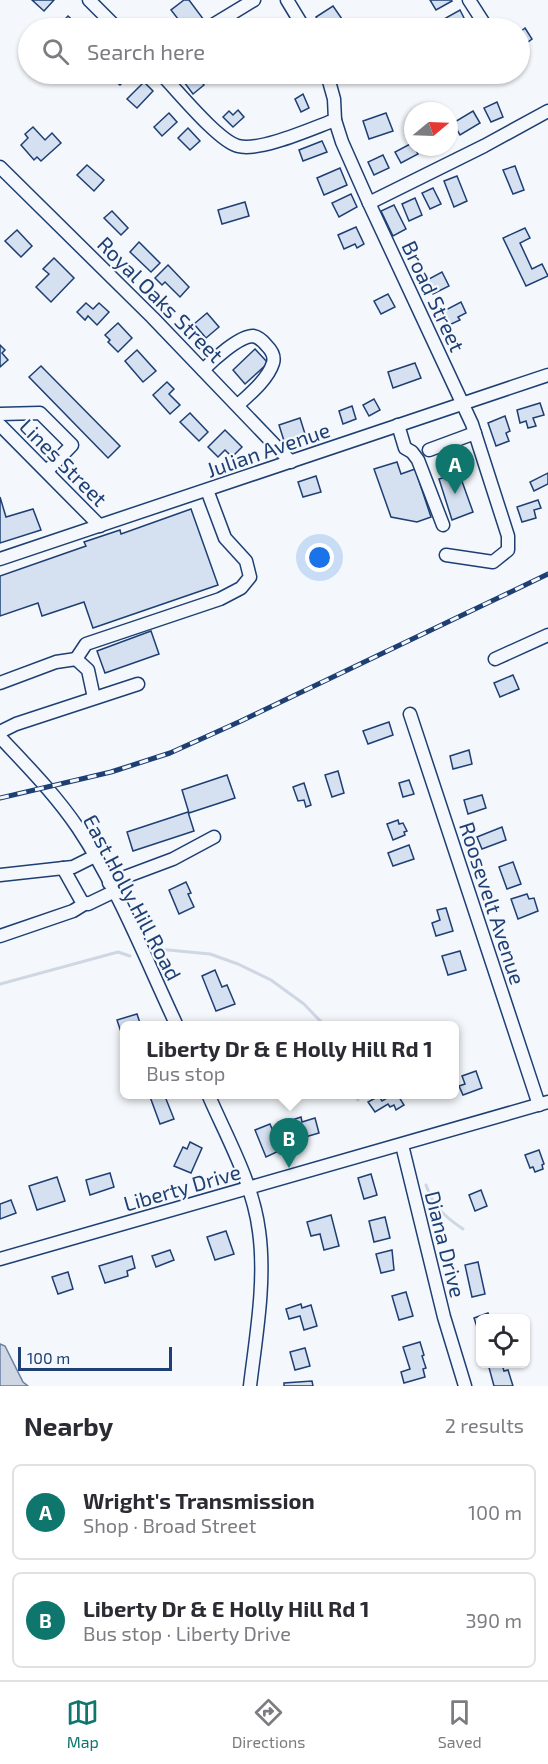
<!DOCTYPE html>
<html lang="en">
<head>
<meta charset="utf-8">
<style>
  body { margin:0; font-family:"Exo 2",sans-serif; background:#f2f2f3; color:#2b2b33 }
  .controls { position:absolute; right:18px; bottom:18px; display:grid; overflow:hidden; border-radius:9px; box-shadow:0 2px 4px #0004 }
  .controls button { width:54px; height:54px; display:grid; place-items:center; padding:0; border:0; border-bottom:2px solid #e1e1e2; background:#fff; color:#2b2b33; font:30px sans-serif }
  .compass { position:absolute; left:404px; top:102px; width:54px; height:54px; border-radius:50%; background:#fff; box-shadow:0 2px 4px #0004; rotate:71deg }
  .scale { position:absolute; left:18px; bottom:15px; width:154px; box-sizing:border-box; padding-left:6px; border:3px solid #1d3f73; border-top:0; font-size:16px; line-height:21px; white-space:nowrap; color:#1d3f73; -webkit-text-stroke:4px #f4f7fb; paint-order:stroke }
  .you { position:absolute; left:320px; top:558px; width:21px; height:21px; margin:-15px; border:4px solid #fff; border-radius:50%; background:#1a73e8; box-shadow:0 0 0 9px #1a73e833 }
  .badge { display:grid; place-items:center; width:39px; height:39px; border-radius:50%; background:#0f766e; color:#fff; font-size:20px; font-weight:700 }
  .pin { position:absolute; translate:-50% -50px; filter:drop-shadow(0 2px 3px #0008) }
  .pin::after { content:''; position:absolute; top:32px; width:21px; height:18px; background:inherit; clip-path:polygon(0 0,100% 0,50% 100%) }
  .popup { position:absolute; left:120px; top:1021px; width:339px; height:78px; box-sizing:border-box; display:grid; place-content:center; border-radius:9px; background:#fff; filter:drop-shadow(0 2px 4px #0005); font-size:20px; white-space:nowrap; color:#7c7c81 }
  .popup b { font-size:22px; color:#2b2b33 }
  .popup::after { content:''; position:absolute; left:50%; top:100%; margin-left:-12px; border:12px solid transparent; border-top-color:#fff }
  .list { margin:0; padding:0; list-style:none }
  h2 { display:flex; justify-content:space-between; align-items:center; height:78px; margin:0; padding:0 24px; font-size:26px }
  h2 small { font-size:20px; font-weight:400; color:#7c7c81 }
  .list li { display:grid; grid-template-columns:39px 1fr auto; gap:18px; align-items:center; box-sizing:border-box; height:96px; margin:0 12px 12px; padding:0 12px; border:2px solid #e1e1e2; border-radius:9px }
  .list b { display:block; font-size:22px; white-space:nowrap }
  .list p { margin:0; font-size:20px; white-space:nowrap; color:#7c7c81 }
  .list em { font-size:20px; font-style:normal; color:#7c7c81 }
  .icon { flex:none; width:33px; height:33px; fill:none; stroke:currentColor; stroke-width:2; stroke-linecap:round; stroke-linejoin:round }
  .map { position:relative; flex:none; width:548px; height:1386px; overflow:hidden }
  .search { position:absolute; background:#fff; box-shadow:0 2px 4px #0004; left:18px; right:18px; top:18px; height:66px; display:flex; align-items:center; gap:15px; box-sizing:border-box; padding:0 21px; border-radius:33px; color:#7c7c81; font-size:22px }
  .sheet { height:294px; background:#fff }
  nav { display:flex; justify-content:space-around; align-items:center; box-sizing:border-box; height:84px; border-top:2px solid #e1e1e2; background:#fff; font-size:16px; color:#7c7c81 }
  nav a { display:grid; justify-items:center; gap:3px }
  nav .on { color:#0f766e }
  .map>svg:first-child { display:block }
  .water { fill:#cfd7e4; stroke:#687fa3; stroke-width:1.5 }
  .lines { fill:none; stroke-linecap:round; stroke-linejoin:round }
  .stream { stroke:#cfd7e4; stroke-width:3 }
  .building { fill:#d5e0f0; stroke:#1d3f73; stroke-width:1.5 }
  .minor-casing { stroke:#1d3f73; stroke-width:15 }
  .minor { stroke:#f4f7fb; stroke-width:12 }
  .rail-casing { stroke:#1d3f73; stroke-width:5 }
  .rail { stroke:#f4f7fb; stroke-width:3; stroke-dasharray:9; stroke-linecap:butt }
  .labels { text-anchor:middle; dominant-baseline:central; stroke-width:4.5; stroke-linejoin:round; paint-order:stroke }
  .street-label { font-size:21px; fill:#1d3f73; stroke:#f4f7fb }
</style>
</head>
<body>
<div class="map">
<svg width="548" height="1386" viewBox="0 0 548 1386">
  <rect width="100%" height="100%" fill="#f4f7fb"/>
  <path class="water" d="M0,1344L5,1346L23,1382L28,1386H0Z"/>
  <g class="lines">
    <g class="stream">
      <path d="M158,949L210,954L238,964L271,980L304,1004L325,1026"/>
      <path d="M0,984L118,952L130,956"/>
      <path d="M354,1094L358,1100"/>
      <path d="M426,1185C433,1206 445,1217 463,1229"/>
    </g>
  </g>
  <g class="building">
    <path d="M32,0H54L44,11Z"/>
    <path d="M184,0H189L204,20L193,28H185L171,10Z"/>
    <path d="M430,0H451L452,1L436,10Z"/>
    <path d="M333,6L342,19L327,28H324L316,17Z"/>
    <path d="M460,10L466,22L454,28H450L444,19Z"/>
    <path d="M68,16L78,25L74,28H57Z"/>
    <path d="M525,28L532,39L520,48V32Z"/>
    <path d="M115,74H130L120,85L111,78Z"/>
    <path d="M178,74H195L204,85L193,94Z"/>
    <path d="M289,74H311L312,76L302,82L300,77L293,81Z"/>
    <path d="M144,82L153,91L137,108L127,99Z"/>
    <path d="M303,94L309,108L301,112L295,99Z"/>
    <path d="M497,102L503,117L491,122L484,108Z"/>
    <path d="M238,110L244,117L233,127L223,117L229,111L233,115Z"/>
    <path d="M473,111L480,123L460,135L453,123Z"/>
    <path d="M169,113L177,122L162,136L154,127Z"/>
    <path d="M386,113L393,131L369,139L363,121Z"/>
    <path d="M33,127L45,140L52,133L61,143L41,161L37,157L34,160L21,145L28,138L25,134Z"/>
    <path d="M188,128L200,141L190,150L178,138Z"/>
    <path d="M322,141L327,152L303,161L299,150Z"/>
    <path d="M412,143L418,154L401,163L395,152Z"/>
    <path d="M383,155L389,168L374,175L368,162Z"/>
    <path d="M87,165L104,180L94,191L77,175Z"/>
    <path d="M515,166L524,190L513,194L503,170Z"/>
    <path d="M340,168L347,185L324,195L317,178Z"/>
    <path d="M457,176L467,201L454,207L444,181Z"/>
    <path d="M433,188L441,204L430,209L422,193Z"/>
    <path d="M351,194L357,207L339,217L332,203Z"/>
    <path d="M415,198L422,215L409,221L402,204Z"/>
    <path d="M245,202L249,216L222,224L218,210Z"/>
    <path d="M394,205L406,229L393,236L381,211Z"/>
    <path d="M112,211L128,228L121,235L104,218Z"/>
    <path d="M356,227L364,244L357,248L355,244L344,249L338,235Z"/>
    <path d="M525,228L530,238L520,243L532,269L542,264L548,276L526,286L503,238Z"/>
    <path d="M17,230L32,246L21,257L5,241Z"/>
    <path d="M139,242L160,263L151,272L130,252Z"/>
    <path d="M54,258L74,278L51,302L36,287L49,274L43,269Z"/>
    <path d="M168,265L189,287L180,297L165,282L162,285L155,278Z"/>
    <path d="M442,272L449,286L433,294L427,280Z"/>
    <path d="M388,294L395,307L381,314L374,301Z"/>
    <path d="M461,302L466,313L458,317L460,320L447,326L440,313Z"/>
    <path d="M86,303L93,309L99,303L109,312L97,325L88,316L85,320L77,312Z"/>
    <path d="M207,313L219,327L206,338L194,324Z"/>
    <path d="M118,323L132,338L118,352L108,342L110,340L105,335Z"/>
    <path d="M0,345L5,350L2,353L8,360L0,367Z"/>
    <path d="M255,349L268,363L245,384L233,370Z"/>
    <path d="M137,350L156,371L143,382L125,361Z"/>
    <path d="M415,363L421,378L393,388L388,372Z"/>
    <path d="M41,366L120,446L108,458L29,377Z"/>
    <path d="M167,382L174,389L169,394L180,405L170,414L153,395Z"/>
    <path d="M374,399L380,410L369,416L363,405Z"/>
    <path d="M540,403L544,415L533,418L536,426L528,428L526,421L520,423L517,410Z"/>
    <path d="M352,406L356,419L343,424L339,411Z"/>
    <path d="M190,413L208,432L199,441L180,422Z"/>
    <path d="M505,416L510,431L506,433L509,441L496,446L488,423Z"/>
    <path d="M300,418L306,437L285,444L279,425Z"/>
    <path d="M225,430L242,447L232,457L225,450L218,457L208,447Z"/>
    <path d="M397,462L401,474L415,469L431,517L417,522L391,517L374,469Z"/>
    <path d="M459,473L473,512L452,520L439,479Z"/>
    <path d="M548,473V484L534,491L530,482Z"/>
    <path d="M316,476L321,492L303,497L298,482Z"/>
    <path d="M0,497L6,517L33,509L41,530L0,543Z"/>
    <path d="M538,500L541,508L534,510L536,518L522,522L517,507Z"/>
    <path d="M191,509L218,585L93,628L84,602L42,616L38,603L0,616V576L86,546L84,542L120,530L121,534Z"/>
    <path d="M151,631L159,654L105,673L97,651Z"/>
    <path d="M513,675L519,689L500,697L494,683Z"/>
    <path d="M389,722L393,735L368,744L363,731Z"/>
    <path d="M469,750L472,764L453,769L450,756Z"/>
    <path d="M338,771L344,793L332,797L325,775Z"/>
    <path d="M227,775L235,798L189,813L182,790Z"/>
    <path d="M409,780L414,794L403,797L399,783Z"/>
    <path d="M304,783L311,805L306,807L304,800L298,801L293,787Z"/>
    <path d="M482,795L486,808L468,814L464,800Z"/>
    <path d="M188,812L194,831L133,851L127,832Z"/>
    <path d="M398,820L399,824L403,823L407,831L404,832L405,835L393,840L387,824Z"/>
    <path d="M502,827L506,840L482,849L477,837Z"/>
    <path d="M409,845L414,859L393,866L388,853Z"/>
    <path d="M513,862L521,884L507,889L499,867Z"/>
    <path d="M186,882L191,893L188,894L194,907L179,914L169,890Z"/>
    <path d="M527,894L529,899L534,898L538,911L518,919L511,899Z"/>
    <path d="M446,908L453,931L436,936L432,923L440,920L437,910Z"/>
    <path d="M460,951L466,970L448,975L442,956Z"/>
    <path d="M215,970L222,987L227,985L235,1004L216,1011L202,976Z"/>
    <path d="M137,1014L141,1026H124V1041L117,1020Z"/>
    <path d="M476,1071L482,1088L463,1095L459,1086L465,1084L462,1076Z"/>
    <path d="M149,1094H164L174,1119L160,1124Z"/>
    <path d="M388,1094H397L404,1105L396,1110L394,1105L390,1107L388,1104L375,1112L368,1102L379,1096L382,1101L389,1097Z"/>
    <path d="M301,1117L302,1122L315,1118L319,1133L295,1140L289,1121Z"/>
    <path d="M270,1124L281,1150L266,1157L255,1130Z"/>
    <path d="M190,1142L202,1148L191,1173L174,1166L183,1147L187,1149Z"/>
    <path d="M539,1150L544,1164L542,1165L543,1169L535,1172L533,1167L530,1168L525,1155Z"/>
    <path d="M110,1173L114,1187L90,1195L86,1180Z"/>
    <path d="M371,1174L377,1195L364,1199L358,1178Z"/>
    <path d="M57,1177L65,1201L37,1210L29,1186Z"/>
    <path d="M481,1190L487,1206L475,1211L469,1195Z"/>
    <path d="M11,1200L16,1213L0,1219V1204Z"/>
    <path d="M331,1215L339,1246L324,1250L320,1234L311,1236L307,1222Z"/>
    <path d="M385,1217L390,1238L374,1242L369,1221Z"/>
    <path d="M226,1231L234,1254L215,1260L207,1237Z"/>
    <path d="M170,1250L174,1260L156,1267L152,1256Z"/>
    <path d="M392,1250L394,1270L381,1273L376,1254Z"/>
    <path d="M132,1256L135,1268L127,1271L128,1276L105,1283L99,1266Z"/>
    <path d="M478,1262L485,1294L472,1297L465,1265Z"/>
    <path d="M68,1272L73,1289L58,1294L52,1277Z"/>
    <path d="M406,1292L413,1316L399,1320L392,1296Z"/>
    <path d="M301,1304L302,1308L311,1305L317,1326L304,1330L300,1316L289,1319L286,1309Z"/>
    <path d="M488,1313L490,1318H480V1336L474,1318Z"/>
    <path d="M420,1342L424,1355L422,1356L426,1368L423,1369L425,1377L404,1383L401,1372L410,1369L403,1347Z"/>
    <path d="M305,1348L310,1366L295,1370L290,1352Z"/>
    <path d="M488,1364H502L504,1371L508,1370L513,1386H494Z"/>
    <path d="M312,1381L313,1386H284V1383Z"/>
  </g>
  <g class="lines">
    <defs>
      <g id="minor">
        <path d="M89,0L117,28"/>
        <path d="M287,0L304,28"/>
        <path d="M469,0L487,28"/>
        <path d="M208,28L254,0"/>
        <path d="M161,74C177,90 218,141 238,146C260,152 313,128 335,120"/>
        <path d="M327,74L334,99L335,120L342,142L369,203L472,424L508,536V550L493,562L446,555"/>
        <path d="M0,167L153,318L291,462"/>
        <path d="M369,203L484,146L548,111"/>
        <path d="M203,370C213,360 239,336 253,336C259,337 263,341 267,346C272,351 275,356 273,363C268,379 250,394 238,405"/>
        <path d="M0,414L40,413L72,445L47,471"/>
        <path d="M0,425L100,526"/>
        <path d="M398,425L405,448L412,452L418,460L443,525"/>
        <path d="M429,450L475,433"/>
        <path d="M0,559L548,375"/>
        <path d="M76,659L86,644L220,599L241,588L250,577L246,561L225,538L207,490"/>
        <path d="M495,659L548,635"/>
        <path d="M0,683L56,662L76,659L88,670L94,698"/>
        <path d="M410,714L539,1105"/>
        <path d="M0,732L16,724L138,684"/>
        <path d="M0,737C27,766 55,794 78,828C118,888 146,960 177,1026"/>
        <path d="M63,868L82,902L88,904L113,892"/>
        <path d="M0,875L73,867L95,856"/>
        <path d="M109,883L173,859L214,837"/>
        <path d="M0,936L73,911L86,903"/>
        <path d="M208,1094C227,1138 253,1183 259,1231C266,1281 256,1336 250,1386"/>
        <path d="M402,1145L444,1317L465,1386"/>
        <path d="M0,1259L548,1102"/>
      </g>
    </defs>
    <use href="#minor" class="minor-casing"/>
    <use href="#minor" class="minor"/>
    <defs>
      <path id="rail" d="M0,798L111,772L170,753L241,721L548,574"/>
    </defs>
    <use href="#rail" class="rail-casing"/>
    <use href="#rail" class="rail"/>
  </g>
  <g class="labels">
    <g class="street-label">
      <text transform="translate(434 296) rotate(65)">Broad Street</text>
      <text transform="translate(161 299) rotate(45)">Royal Oaks Street</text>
      <text transform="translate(268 449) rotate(-19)">Julian Avenue</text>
      <text transform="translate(64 462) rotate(45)">Lines Street</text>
      <text transform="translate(133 897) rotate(62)">East Holly Hill Road</text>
      <text transform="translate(493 903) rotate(72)">Roosevelt Avenue</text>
      <text transform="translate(182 1187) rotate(-16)">Liberty Drive</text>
      <text transform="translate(446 1244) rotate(76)">Diana Drive</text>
    </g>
  </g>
</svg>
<div class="controls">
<button><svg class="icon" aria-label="locate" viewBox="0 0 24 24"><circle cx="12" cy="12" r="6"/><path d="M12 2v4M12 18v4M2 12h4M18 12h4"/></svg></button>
</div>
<svg class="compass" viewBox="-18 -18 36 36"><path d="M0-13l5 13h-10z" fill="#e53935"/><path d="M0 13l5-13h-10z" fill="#7c7c81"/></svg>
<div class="scale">100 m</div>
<div class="you"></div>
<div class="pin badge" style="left:455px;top:494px">A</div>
<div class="pin badge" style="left:289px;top:1168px">B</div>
<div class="popup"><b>Liberty Dr &amp; E Holly Hill Rd 1</b>Bus stop</div>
<div class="search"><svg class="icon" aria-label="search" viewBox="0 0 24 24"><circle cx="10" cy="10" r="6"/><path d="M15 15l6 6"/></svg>Search here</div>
</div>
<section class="sheet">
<h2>Nearby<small>2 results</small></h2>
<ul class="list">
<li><span class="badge">A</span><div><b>Wright's Transmission</b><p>Shop · Broad Street</p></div><em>100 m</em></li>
<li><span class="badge">B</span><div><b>Liberty Dr &amp; E Holly Hill Rd 1</b><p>Bus stop · Liberty Drive</p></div><em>390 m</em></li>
</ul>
</section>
<nav>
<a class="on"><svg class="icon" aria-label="map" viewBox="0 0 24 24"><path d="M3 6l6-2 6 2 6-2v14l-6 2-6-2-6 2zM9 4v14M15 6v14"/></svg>Map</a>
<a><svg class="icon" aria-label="directions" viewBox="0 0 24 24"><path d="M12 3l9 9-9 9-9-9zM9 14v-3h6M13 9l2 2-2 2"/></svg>Directions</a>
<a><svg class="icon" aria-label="saved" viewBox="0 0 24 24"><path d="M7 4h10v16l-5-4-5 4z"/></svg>Saved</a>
</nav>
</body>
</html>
